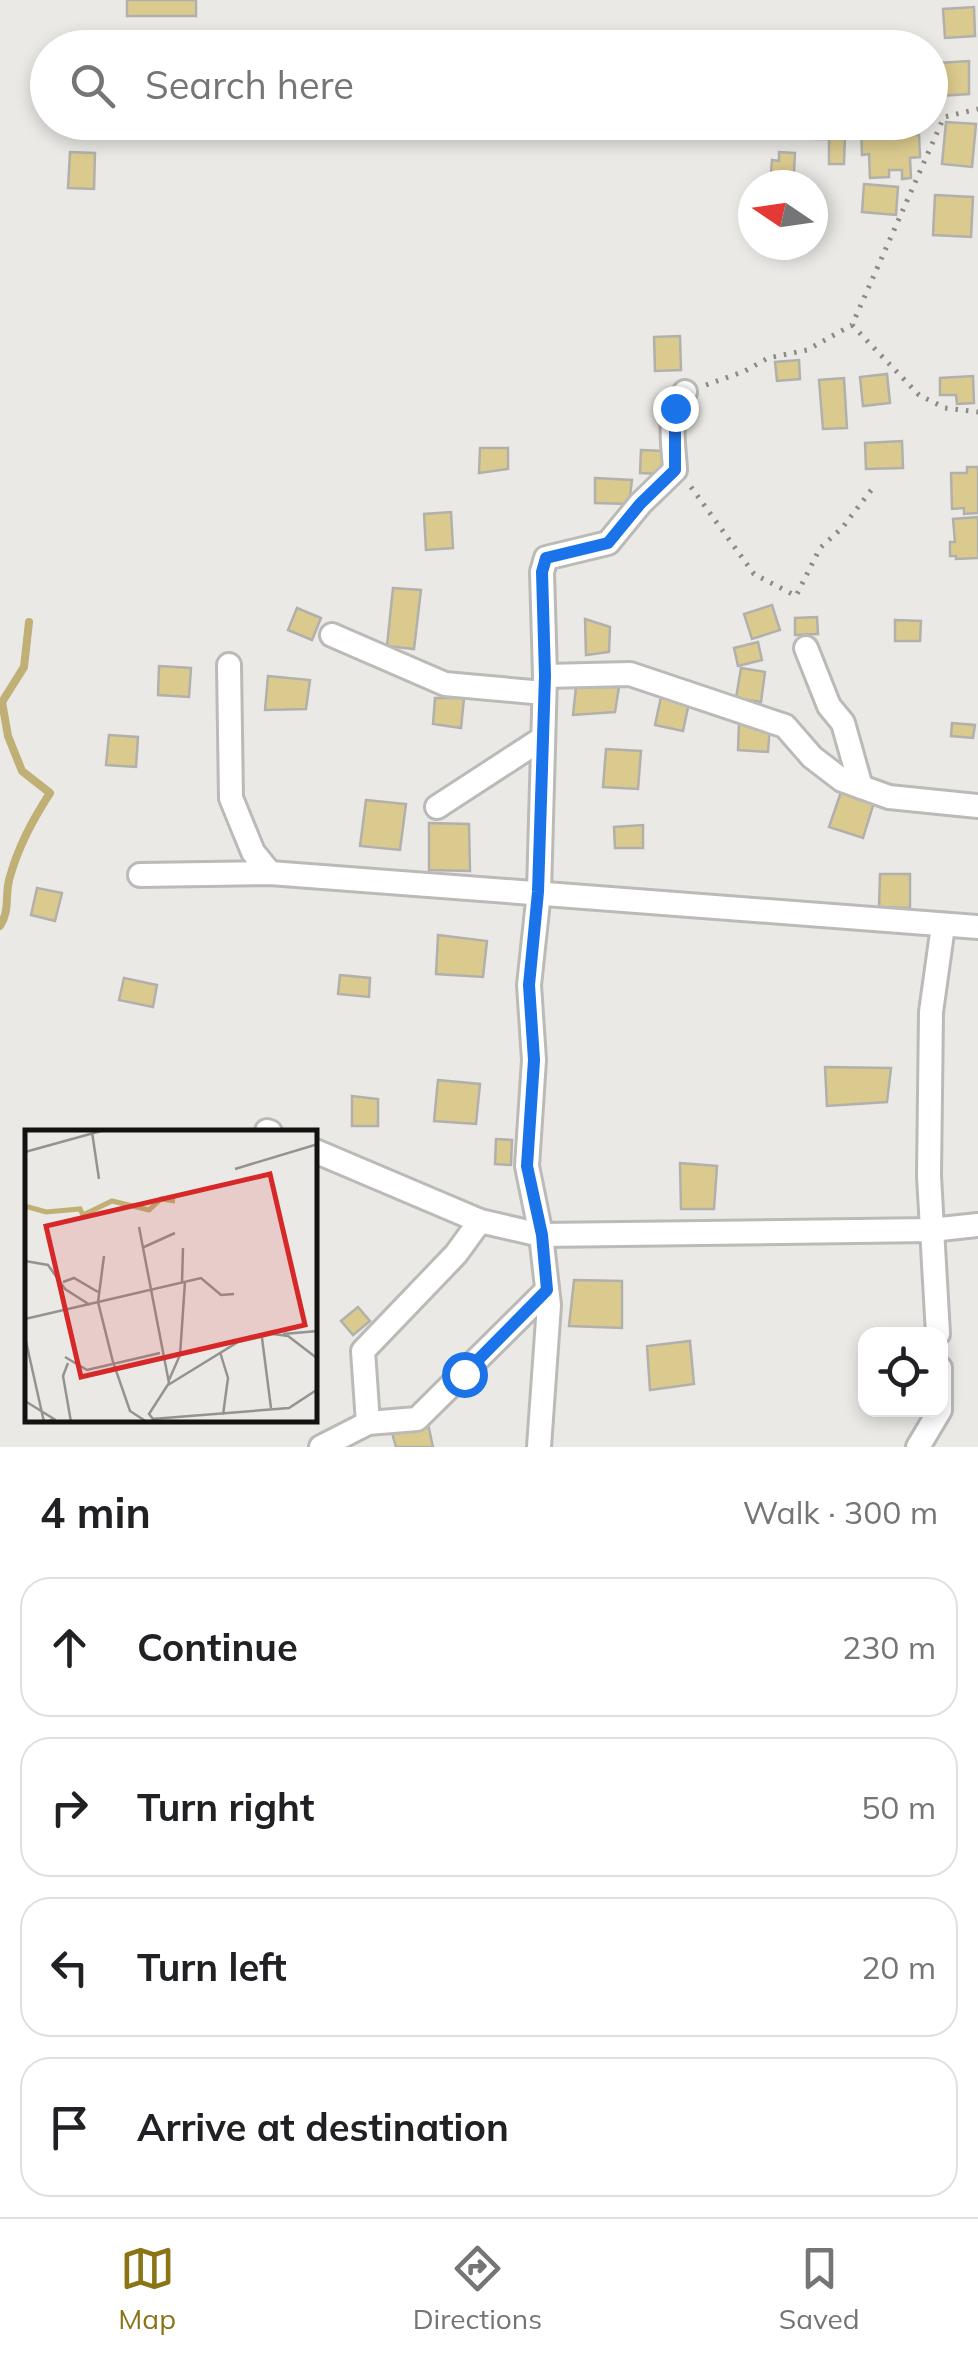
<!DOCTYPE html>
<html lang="en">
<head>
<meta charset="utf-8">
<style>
  body { margin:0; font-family:Mulish,sans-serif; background:#f2f2f2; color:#202124 }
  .controls { position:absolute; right:30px; bottom:30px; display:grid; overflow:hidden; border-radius:20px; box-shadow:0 5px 15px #0003 }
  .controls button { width:90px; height:90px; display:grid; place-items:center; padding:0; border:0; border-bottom:2px solid #e0e0e0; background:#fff; color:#202124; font:50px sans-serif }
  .compass { position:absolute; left:738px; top:170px; width:90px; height:90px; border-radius:50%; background:#fff; box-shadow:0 5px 15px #0003; rotate:283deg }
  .stop { position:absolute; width:30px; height:30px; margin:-22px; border:8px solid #1a73e8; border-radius:50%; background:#fff }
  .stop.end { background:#1a73e8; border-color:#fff; box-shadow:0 2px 10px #0008 }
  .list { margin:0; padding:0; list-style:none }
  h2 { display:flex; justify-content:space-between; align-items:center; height:130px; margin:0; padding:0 40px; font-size:42px }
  h2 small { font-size:32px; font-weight:400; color:#757577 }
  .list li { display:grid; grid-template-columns:65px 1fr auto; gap:30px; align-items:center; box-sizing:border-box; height:140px; margin:0 20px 20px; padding:0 20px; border:2px solid #e0e0e0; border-radius:30px }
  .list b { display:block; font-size:38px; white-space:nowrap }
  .list em { font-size:32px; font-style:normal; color:#757577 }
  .icon { flex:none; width:55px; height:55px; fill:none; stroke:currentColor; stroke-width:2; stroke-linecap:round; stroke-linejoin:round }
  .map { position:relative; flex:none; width:978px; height:1447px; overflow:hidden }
  .search { position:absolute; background:#fff; box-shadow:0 5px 15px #0003; left:30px; right:30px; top:30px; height:110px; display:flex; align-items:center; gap:25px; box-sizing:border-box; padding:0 35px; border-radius:55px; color:#757577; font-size:38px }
  .sheet { height:770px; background:#fff }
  nav { display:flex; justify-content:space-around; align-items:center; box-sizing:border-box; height:140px; border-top:2px solid #e0e0e0; background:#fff; font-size:28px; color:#757577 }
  nav a { display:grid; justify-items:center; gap:5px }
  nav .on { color:#8a7416 }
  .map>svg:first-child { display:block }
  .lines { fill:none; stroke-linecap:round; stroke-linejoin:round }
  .stream { stroke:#c0b075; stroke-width:8 }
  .building { fill:#dbca8e; stroke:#b1b0ac; stroke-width:2.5 }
  .street-casing { stroke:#bbbab6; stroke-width:28 }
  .path { stroke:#8c8b88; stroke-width:5; stroke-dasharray:2.5 8; stroke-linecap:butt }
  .street { stroke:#fff; stroke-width:22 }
  .route { stroke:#1a73e8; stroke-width:12 }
  .inset-river { fill:none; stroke:#c0b075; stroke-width:5 }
  .inset-road { fill:none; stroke:#949390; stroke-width:2.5 }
  .view { fill:#d62828; fill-opacity:0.15; stroke:#d62828; stroke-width:5 }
  .inset-edge { fill:none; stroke:#131211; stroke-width:5 }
</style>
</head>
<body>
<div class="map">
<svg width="978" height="1447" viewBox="0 0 978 1447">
  <rect width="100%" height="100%" fill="#eae9e5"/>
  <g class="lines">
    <path class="stream" d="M0,926C10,910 5,897 9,880C18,847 32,821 50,793L22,771L8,736L2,702L24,667L29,622"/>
  </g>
  <g class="building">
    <rect x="127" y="0" width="69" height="16"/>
    <path d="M974,7L975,36L945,38L943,9Z"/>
    <path d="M969,61V94L940,96L938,63Z"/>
    <path d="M817,122H835L834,135H845L844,164H829V139H816Z"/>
    <path d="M946,122L976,124L972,167L942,164Z"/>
    <path d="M911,128V135H919L920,157L910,158L911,178L902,179V170H889V177L870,178L869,154L862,155L861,129Z"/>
    <path d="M70,152L95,153L94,189L68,188Z"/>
    <path d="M779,152L795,153L794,173L771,172L772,160L779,161Z"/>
    <path d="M864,184L898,187L896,215L862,212Z"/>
    <path d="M935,195L973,197L971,237L933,235Z"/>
    <path d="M680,336L681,370L655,371L654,337Z"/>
    <path d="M799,360L800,379L777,381L775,362Z"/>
    <path d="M887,374L890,403L863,406L860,377Z"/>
    <path d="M973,376L974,403L957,404L956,395H940V378Z"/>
    <path d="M844,378L847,428L823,429L819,380Z"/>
    <path d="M902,441L903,468L866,469L865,443Z"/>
    <path d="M480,448H508V469L479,473Z"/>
    <path d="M641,450L664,451L662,474L640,473Z"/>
    <path d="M967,467H978V513L964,514V508L952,509L951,473H967Z"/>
    <path d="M595,478L632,480L629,504L595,503Z"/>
    <path d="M451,512L453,548L426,550L424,514Z"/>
    <path d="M978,517V558L956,559V556H950V542H955L953,519Z"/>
    <path d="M393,588L421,590L414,649L387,646Z"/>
    <path d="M772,605L780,630L752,639L744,614Z"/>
    <path d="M297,608L321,618L312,640L288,630Z"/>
    <path d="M817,617L818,634L795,635V618Z"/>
    <path d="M585,619L610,627L609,652L586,655Z"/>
    <path d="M895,620L921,621L920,641H895Z"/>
    <path d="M758,642L762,660L738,666L734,648Z"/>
    <path d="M159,666L191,668L189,697L158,695Z"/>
    <path d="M741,668L765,672L761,702L736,698Z"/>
    <path d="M268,676L310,680L306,709L265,710Z"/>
    <path d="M576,687H619L615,712L573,715Z"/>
    <path d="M661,697L689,703L683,731L655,725Z"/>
    <path d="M435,698H464L461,728L433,724Z"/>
    <path d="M739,723L770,726L768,752L738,750Z"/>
    <path d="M952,723L975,725L973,738L951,736Z"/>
    <path d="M109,735L138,737L136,767L106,765Z"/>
    <path d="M606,749L641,751L638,789L603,787Z"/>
    <path d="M842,789L875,799L863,838L829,827Z"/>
    <path d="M366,800L406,804L400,850L360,846Z"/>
    <path d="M429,823L469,824L470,871L429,870Z"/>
    <path d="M643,825V848H615L614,827Z"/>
    <path d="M880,874H910V908L879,907Z"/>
    <path d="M37,888L62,893L55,921L31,915Z"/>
    <path d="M438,935L487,941L483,977L436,974Z"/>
    <path d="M340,975L370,978L369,997L338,994Z"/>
    <path d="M124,978L157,985L153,1007L119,1000Z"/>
    <path d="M825,1067L891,1068L887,1102L827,1106Z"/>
    <path d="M438,1080L480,1084L476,1124L434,1121Z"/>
    <path d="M352,1096L378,1099V1126H352Z"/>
    <path d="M496,1139L512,1140L511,1165L495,1164Z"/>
    <path d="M680,1163L717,1166L714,1209H681Z"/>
    <path d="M574,1280L622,1281V1328L569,1326Z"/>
    <path d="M358,1307L370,1321L353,1335L341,1321Z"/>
    <path d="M690,1341L694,1384L650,1390L647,1346Z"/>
    <path d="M428,1424L433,1447H396L392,1433Z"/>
  </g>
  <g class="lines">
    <defs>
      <g id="street">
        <path d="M332,635L445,684L544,693"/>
        <path d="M806,648L829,706L843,723L861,787"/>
        <path d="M229,665L231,798L253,852L270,873"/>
        <path d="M545,676L630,674L785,726L812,757L842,780L889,797L978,806"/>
        <path d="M437,807L543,738"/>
        <path d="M140,875L270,873L978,927"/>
        <path d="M267,1131L270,1132"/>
        <path d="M315,1151L480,1221L541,1235L931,1230L978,1225"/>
        <path d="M938,1334L929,1176L931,1012L943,926"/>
        <path d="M940,1368V1407"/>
        <path d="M368,1423L363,1351L456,1254L480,1221"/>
        <path d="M321,1447L368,1423L417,1419L547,1290"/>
        <path d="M539,1447L549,1305L541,1235L527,1166L534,1060L529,985L539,892L545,676L542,572L546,558L608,543L640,504L675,470C674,445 666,412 685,392"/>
        <path d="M918,1447L940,1410"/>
      </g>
    </defs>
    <use href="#street" class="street-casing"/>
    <g class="path">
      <path d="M852,325L919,395L945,408L978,412"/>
      <path d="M706,385L745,371L768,358L807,350L852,325L944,117L978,109"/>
      <path d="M691,487L754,574L796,596L820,548L842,528L872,489"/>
    </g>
    <use href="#street" class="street"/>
  </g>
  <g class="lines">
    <path class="route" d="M464,1374L547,1290L542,1235L527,1166L534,1060L529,985L538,892L545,676L542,572L546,558L608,543L640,504L675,470V408"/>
  </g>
  <g transform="translate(25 1130)">
    <rect width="292" height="292" fill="#eae9e5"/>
    <path class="inset-river" d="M0,76L21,82L55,79L58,85L87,71L124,80L136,69L150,71"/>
    <path class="inset-road" d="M67,2L74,49M0,22L76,1M210,39L293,14M114,97L144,253L124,284L128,289M119,117L150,103M79,126L73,172L88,232L105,281L122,292M0,131L23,135L40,159L65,175M38,152L49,148L73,162M157,153L158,118M0,189L176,148L196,165L209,164M258,204L293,201M0,207L19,292M237,208L246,278M195,222L203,248L198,285M40,227L62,240L135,223M43,233L38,246L46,292M144,250L155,225L160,152M143,255L213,212L248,204L263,206L293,229M0,271L29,289L22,292M127,289L264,278L293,259"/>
    <path class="view" d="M245,44L280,195L56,247L21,96Z"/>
    <rect width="292" height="292" class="inset-edge"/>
  </g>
</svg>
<div class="controls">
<button><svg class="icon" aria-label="locate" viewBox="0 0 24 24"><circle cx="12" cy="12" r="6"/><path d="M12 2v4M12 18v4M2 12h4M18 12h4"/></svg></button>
</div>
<svg class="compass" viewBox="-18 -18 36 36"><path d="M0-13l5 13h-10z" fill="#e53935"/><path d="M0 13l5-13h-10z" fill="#757577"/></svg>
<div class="stop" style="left:464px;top:1374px"></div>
<div class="stop end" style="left:675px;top:408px"></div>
<div class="search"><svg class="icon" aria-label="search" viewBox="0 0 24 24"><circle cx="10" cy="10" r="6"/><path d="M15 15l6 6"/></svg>Search here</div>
</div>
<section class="sheet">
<h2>4 min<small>Walk · 300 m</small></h2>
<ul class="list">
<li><svg class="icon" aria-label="ahead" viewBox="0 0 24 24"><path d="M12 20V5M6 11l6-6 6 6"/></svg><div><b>Continue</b></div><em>230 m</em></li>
<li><svg class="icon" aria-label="right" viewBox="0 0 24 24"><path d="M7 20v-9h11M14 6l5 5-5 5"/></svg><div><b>Turn right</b></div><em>50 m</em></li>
<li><svg class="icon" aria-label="left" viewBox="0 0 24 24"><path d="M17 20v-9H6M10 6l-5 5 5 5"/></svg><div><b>Turn left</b></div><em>20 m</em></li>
<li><svg class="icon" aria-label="arrive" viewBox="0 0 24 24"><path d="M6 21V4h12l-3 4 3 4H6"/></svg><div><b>Arrive at destination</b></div></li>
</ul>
</section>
<nav>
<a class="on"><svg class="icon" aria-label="map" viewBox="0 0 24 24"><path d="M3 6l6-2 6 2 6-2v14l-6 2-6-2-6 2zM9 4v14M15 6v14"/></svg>Map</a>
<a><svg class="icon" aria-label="directions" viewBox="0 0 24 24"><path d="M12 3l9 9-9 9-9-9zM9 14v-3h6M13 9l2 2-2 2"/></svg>Directions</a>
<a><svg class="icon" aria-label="saved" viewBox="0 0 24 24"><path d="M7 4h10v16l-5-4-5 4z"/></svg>Saved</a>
</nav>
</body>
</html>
